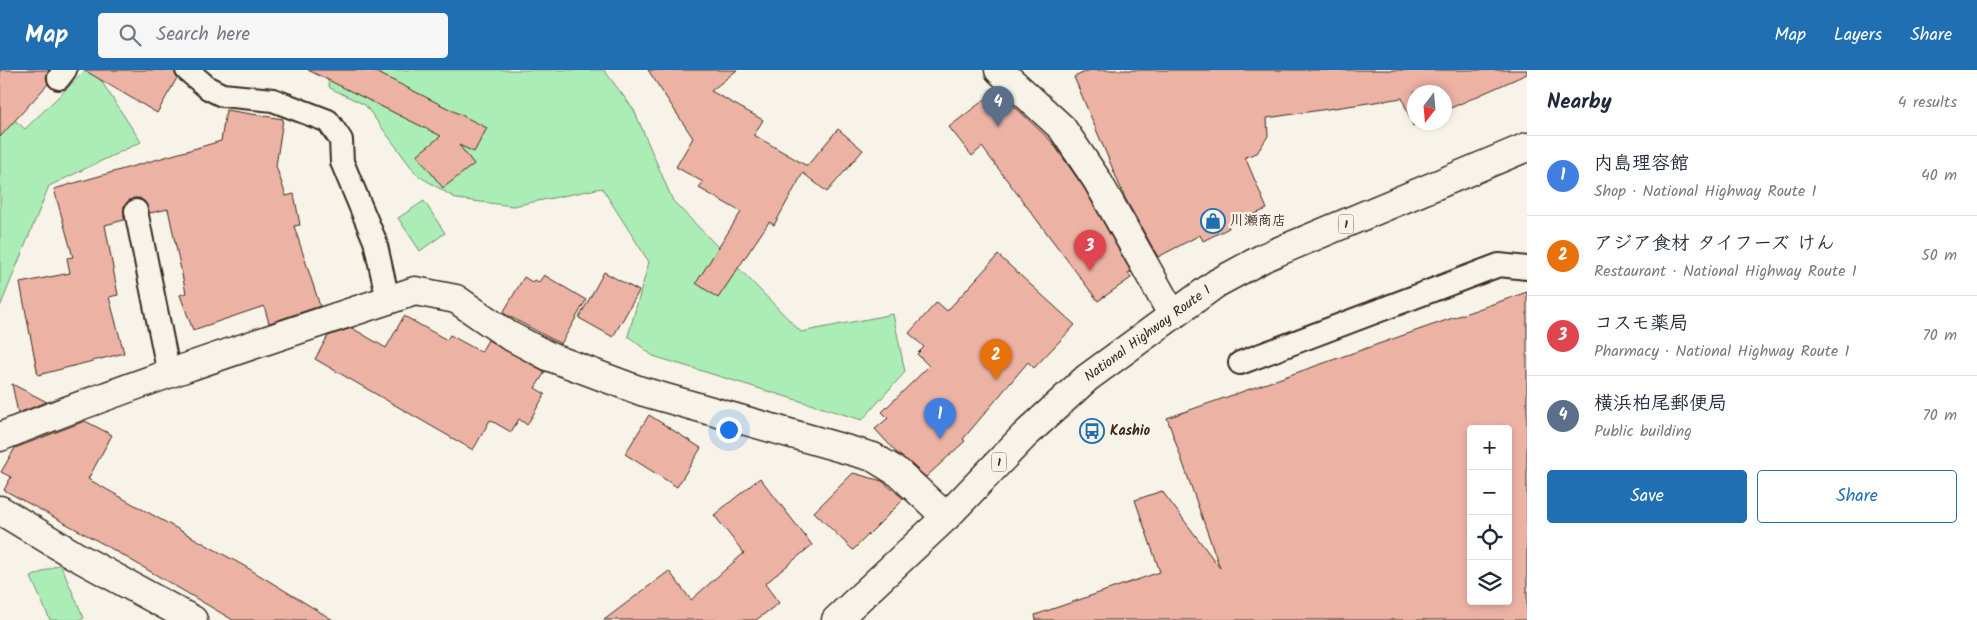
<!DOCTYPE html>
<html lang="en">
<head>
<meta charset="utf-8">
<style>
  body { margin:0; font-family:Kalam,"Klee One",sans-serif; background:#f6f6f7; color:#1f2937 }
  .controls { position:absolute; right:15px; bottom:15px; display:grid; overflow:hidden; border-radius:5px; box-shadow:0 2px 8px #0003 }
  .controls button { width:45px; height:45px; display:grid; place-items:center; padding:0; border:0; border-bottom:1px solid #e0e1e3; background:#fff; color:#1f2937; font:25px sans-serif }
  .compass { position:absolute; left:1407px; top:15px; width:45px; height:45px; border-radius:50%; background:#fff; box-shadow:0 2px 8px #0003; rotate:196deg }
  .you { position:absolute; left:728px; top:359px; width:18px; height:18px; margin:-12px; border:4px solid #fff; border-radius:50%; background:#1a73e8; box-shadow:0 0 0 8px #1a73e833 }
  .badge { display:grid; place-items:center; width:32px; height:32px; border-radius:50%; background:#1f6fb2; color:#fff; font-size:16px; font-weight:700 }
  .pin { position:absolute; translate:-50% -41px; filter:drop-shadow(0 1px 2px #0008) }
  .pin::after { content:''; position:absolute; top:26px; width:18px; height:15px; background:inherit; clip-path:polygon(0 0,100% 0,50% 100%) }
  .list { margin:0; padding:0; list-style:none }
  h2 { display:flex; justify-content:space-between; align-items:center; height:65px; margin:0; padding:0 20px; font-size:21px }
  h2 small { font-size:16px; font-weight:400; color:#747a83 }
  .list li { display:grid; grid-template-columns:32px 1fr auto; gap:15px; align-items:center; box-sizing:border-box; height:80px; padding:0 20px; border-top:1px solid #e0e1e3 }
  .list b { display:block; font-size:19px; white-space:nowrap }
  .list p { margin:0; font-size:16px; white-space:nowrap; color:#747a83 }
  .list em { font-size:16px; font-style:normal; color:#747a83 }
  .actions { display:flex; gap:10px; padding:15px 20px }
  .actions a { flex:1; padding:11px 0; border:1px solid #1f6fb2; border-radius:5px; text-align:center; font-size:18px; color:#1f6fb2 }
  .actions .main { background:#1f6fb2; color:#fff }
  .icon { flex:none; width:28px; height:28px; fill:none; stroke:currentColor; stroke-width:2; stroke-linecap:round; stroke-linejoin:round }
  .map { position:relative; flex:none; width:1527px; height:550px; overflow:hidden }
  header { display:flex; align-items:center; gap:30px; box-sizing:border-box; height:70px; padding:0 25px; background:#1f6fb2; color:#fff }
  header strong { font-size:24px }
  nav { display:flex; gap:28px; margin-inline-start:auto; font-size:18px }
  .search { width:350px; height:45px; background:#f6f6f7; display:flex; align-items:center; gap:12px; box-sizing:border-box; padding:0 18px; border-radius:5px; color:#747a83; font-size:19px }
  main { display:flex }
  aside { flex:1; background:#fff }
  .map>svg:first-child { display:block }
  .green { fill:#abedb7; stroke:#738c6a }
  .building { fill:#ecb3a5; stroke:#3b2a1e; fill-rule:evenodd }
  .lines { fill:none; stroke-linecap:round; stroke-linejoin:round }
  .lane-casing { stroke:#3b2a1e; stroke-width:26 }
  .street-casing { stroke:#3b2a1e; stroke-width:31 }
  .highway-casing { stroke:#3b2a1e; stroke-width:31 }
  .lane { stroke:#f7f3e8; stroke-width:22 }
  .street { stroke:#f7f3e8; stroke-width:28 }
  .highway { stroke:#f7f3e8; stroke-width:28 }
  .labels { text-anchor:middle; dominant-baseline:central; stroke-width:4.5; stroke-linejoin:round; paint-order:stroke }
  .shield { fill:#f7f3e8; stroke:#73665b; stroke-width:1 }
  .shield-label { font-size:12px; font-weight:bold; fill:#3b2a1e }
  .poi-label { font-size:14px; font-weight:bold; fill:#3b2a1e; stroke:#f7f3e8; text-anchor:start }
  .street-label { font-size:14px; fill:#3b2a1e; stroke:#f7f3e8 }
</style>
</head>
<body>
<header>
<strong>Map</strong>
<div class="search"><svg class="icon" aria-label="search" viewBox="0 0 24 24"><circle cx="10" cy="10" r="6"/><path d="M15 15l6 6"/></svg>Search here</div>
<nav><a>Map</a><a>Layers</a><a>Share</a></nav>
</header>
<main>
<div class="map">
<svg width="1527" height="550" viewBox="0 0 1527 550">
  <rect width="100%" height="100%" fill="#f7f3e8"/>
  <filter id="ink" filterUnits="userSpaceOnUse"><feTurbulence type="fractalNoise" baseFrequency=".02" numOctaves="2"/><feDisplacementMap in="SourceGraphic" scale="10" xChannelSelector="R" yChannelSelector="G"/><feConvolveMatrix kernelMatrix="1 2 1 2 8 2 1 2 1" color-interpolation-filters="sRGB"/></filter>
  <g filter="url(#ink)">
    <g class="green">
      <path d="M86,0H94L141,72L49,116L0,237V37L25,59Z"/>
      <path d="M324,0H604L634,40L673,131L801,262L893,244L905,302L862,350L653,286L628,266L649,192L602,118L513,136L457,129L417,105L365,35L330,18Z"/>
      <path d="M424,131L445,163L420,181L398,148Z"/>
      <path d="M60,494L84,548L80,550H50L31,507Z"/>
    </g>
    <g class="building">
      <path d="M0,0H49L46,7L48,14L0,67Z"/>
      <path d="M84,0H174L177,8L157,43Z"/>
      <path d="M308,0H372L487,58L474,82L459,75L474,94L443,118L417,85L441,66Z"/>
      <path d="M648,0H737L711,21L763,50L754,65L807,96L838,59L863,80L827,122L803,103L774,155L769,152L718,228L696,213L741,142L699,118L703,112L676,97L693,68Z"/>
      <path d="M1090,0H1527V4L1444,41V22H1414V52H1420L1413,56L1402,28L1267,48L1268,66L1257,83L1245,87L1267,139L1228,155L1229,158L1203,171L1200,165L1158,187L1125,128L1074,7Z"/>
      <path d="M997,20L1052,72L1084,118L1131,202L1128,203L1131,208L1098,231L982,77L972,86L949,57Z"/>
      <path d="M226,40L283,49L276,96L286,126L294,124L300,155L294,156L320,236L269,253L264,236L193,260L180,225L186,223L168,139L150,143L145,132L140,128H133L124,136V150L105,155L118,225L109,227L124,283L38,305L20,213L70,203L67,188L73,187L54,119L221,71Z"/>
      <path d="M998,185L1075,255L1034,298L1028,292L963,369L965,371L926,407L897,383L875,359L888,348L882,342L929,296L917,284L924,277L909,263L937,232L947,241Z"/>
      <path d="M604,202L639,221L613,267L579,248Z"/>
      <path d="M544,205L586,230L561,274L503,243L524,207L532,212L534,210L539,212Z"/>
      <path d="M1527,222V550H1036L1035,545L1160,502L1135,430L1162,421L1220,498L1167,348ZM1471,359H1508V531H1471Z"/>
      <path d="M404,246L447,270L450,265L481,282L488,270L545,302L535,318L545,324L527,355L519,349L511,362L490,350L473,380L315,289L328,266L352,258L386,278Z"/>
      <path d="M12,314L47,332L18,343Z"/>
      <path d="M649,345L701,378L677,417L625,384Z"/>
      <path d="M85,351L112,365L88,409L246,497L333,550H233L107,476L4,420L11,407L1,402L15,378Z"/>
      <path d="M853,403L882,411L904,429L853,480L814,442Z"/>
      <path d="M760,408L812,475L765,514L779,533L756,550H604L669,501L691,530L744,483L714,445Z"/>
    </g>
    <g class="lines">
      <defs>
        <g id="lane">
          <path d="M187,0L208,18L222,25L273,30L328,51L341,70L342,92L375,171L388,230"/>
          <path d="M59,8L65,0"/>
          <path d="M136,141L169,304"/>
          <path d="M1240,293L1499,195L1527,198"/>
        </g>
        <g id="street">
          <path d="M999,0L1062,58L1097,110L1172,244"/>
          <path d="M0,367C136,312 276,267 415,221L456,229L508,265L550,287L641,321L873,387L899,403L946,447"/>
          <path d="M0,440L74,485L193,550"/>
        </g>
        <g id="highway">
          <path id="s1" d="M836,550L946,447L1024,366L1087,308L1217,213L1265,187L1527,77"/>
        </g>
      </defs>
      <use href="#lane" class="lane-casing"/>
      <use href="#street" class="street-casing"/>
      <use href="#highway" class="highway-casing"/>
      <use href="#lane" class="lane"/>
      <use href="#street" class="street"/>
      <use href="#highway" class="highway"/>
    </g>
  </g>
  <defs>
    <symbol id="shop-ring" viewBox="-11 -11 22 22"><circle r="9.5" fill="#f7f3e8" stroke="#1f6fb2" stroke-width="1.5"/><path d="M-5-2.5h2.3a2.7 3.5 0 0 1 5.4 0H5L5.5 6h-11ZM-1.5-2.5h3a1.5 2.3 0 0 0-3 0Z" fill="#1f6fb2"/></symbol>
    <symbol id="bus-ring" viewBox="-11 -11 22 22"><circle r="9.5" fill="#f7f3e8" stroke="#1f6fb2" stroke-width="1.5"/><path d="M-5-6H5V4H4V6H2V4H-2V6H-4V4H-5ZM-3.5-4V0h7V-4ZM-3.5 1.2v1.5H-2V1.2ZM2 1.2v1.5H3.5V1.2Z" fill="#1f6fb2"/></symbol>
  </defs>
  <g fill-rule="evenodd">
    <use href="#shop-ring" x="1199" y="137" width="28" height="28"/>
    <use href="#bus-ring" x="1078" y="347" width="28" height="28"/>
  </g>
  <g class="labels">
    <g class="shield">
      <rect x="1338.5" y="144.5" width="15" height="19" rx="4"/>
      <rect x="991.5" y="382.5" width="15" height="19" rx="4"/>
    </g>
    <g class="shield-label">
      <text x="1346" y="154">1</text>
      <text x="999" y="392">1</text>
    </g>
    <g class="poi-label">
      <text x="1230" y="151">川瀬商店</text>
      <text x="1110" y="361">Kashio</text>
    </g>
    <g class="street-label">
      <text stroke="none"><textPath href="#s1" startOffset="424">National Highway Route 1</textPath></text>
    </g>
  </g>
</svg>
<div class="controls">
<button>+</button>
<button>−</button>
<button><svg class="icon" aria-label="locate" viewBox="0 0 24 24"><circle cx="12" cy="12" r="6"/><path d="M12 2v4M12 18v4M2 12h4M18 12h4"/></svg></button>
<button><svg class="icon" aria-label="layers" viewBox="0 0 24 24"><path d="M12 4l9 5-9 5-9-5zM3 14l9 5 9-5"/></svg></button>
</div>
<svg class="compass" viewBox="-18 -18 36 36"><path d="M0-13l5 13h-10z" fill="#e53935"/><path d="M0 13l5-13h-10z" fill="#747a83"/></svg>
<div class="you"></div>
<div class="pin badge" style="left:940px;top:369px;background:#3f7fe0">1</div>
<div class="pin badge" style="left:996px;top:310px;background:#e8710a">2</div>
<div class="pin badge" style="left:1090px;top:201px;background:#e0444e">3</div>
<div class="pin badge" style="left:998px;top:57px;background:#5c6f8a">4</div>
</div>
<aside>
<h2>Nearby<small>4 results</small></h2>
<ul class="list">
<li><span class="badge" style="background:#3f7fe0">1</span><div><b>内島理容館</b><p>Shop · National Highway Route 1</p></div><em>40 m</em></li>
<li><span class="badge" style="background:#e8710a">2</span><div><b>アジア食材 タイフーズ けん</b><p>Restaurant · National Highway Route 1</p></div><em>50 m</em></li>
<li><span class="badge" style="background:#e0444e">3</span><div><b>コスモ薬局</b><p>Pharmacy · National Highway Route 1</p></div><em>70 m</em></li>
<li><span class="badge" style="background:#5c6f8a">4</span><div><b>横浜柏尾郵便局</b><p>Public building</p></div><em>70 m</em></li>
</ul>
<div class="actions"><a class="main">Save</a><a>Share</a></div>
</aside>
</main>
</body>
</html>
